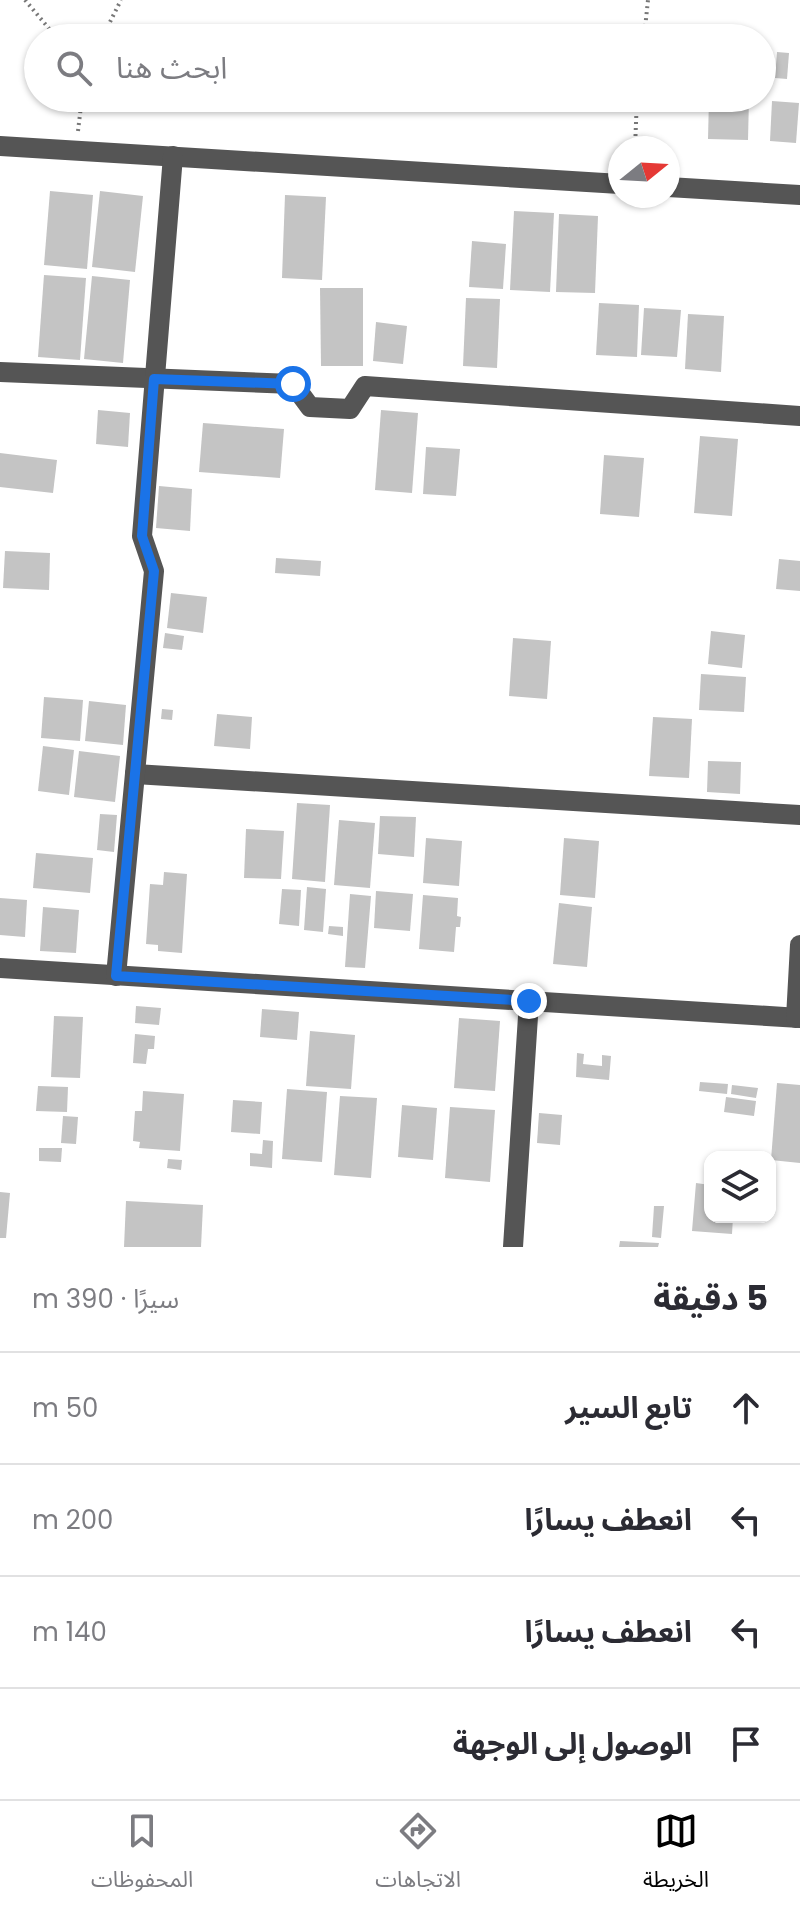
<!DOCTYPE html>
<html lang="ar">
<head>
<meta charset="utf-8">
<style>
  body { margin:0; font-family:Poppins,"Noto Sans Arabic",sans-serif; background:#f7f7f7; color:#2b2b33; direction:rtl }
  .controls { position:absolute; right:24px; bottom:24px; display:grid; overflow:hidden; border-radius:16px; box-shadow:0 2px 6px #0004 }
  .controls button { width:72px; height:72px; display:grid; place-items:center; padding:0; border:0; border-bottom:2px solid #e1e1e2; background:#fff; color:#2b2b33; font:40px sans-serif }
  .compass { position:absolute; left:608px; top:136px; width:72px; height:72px; border-radius:50%; background:#fff; box-shadow:0 2px 6px #0004; rotate:72deg }
  .stop { position:absolute; width:24px; height:24px; margin:-18px; border:6px solid #1a73e8; border-radius:50%; background:#fff }
  .stop.end { background:#1a73e8; border-color:#fff; box-shadow:0 2px 8px #0008 }
  .list { margin:0; padding:0; list-style:none }
  h2 { display:flex; justify-content:space-between; align-items:center; height:104px; margin:0; padding:0 32px; font-size:34px }
  h2 small { font-size:26px; font-weight:400; color:#7c7c81 }
  .list li { display:grid; grid-template-columns:52px 1fr auto; gap:24px; align-items:center; box-sizing:border-box; height:112px; padding:0 32px; border-top:2px solid #e1e1e2 }
  .list b { display:block; font-size:30px; white-space:nowrap }
  .list em { font-size:26px; font-style:normal; color:#7c7c81 }
  .icon { flex:none; width:44px; height:44px; fill:none; stroke:currentColor; stroke-width:2; stroke-linecap:round; stroke-linejoin:round }
  .map { position:relative; flex:none; width:800px; height:1247px; overflow:hidden; direction:ltr }
  .search { position:absolute; background:#fff; box-shadow:0 2px 6px #0004; left:24px; right:24px; top:24px; height:88px; display:flex; align-items:center; gap:20px; box-sizing:border-box; padding:0 28px; border-radius:44px; color:#7c7c81; font-size:30px }
  .sheet { height:552px; background:#fff }
  nav { display:flex; justify-content:space-around; align-items:center; box-sizing:border-box; height:112px; border-top:2px solid #e1e1e2; background:#fff; font-size:22px; color:#7c7c81 }
  nav a { display:grid; justify-items:center; gap:4px }
  nav .on { color:#000 }
  .map>svg:first-child { display:block }
  .building { fill:#c4c4c4 }
  .lines { fill:none; stroke-linecap:round; stroke-linejoin:round }
  .path { stroke:#777; stroke-width:4; stroke-dasharray:2 4; stroke-linecap:butt }
  .minor { stroke:#555; stroke-width:20 }
  .route { stroke:#1a73e8; stroke-width:10 }
</style>
</head>
<body>
<div class="map">
<svg width="800" height="1247" viewBox="0 0 800 1247">
  <rect width="100%" height="100%" fill="#fff"/>
  <g class="building">
    <path d="M777,52L789,53L787,79L775,78Z"/>
    <path d="M709,98H749L748,140L708,139Z"/>
    <path d="M772,101L799,103L796,143L770,141Z"/>
    <path d="M50,191L93,195L87,269L44,265Z"/>
    <path d="M100,191L143,196L135,272L92,267Z"/>
    <path d="M285,195L326,197L322,280L282,278Z"/>
    <path d="M514,211L554,213L550,292L510,290Z"/>
    <path d="M559,214L598,216L595,293L556,292Z"/>
    <path d="M472,241L506,244L503,289L469,287Z"/>
    <path d="M44,275L86,278L80,360L38,357Z"/>
    <path d="M92,276L130,280L123,363L84,359Z"/>
    <path d="M320,288H363V366H321Z"/>
    <path d="M466,298L500,299L497,368L463,366Z"/>
    <path d="M599,303L639,305L637,357L596,355Z"/>
    <path d="M644,308L681,310L677,357L641,355Z"/>
    <path d="M688,314L724,316L721,372L685,369Z"/>
    <path d="M376,322L407,326L403,364L373,361Z"/>
    <path d="M98,410L130,413L128,447L96,444Z"/>
    <path d="M381,410L418,413L412,493L375,490Z"/>
    <path d="M203,423L284,429L280,478L199,472Z"/>
    <path d="M700,436L738,439L732,516L694,513Z"/>
    <path d="M426,447L460,449L456,496L423,494Z"/>
    <path d="M0,453L57,460L53,493L0,487Z"/>
    <path d="M604,455L644,458L639,517L600,514Z"/>
    <path d="M159,486L192,489L190,531L156,528Z"/>
    <path d="M5,551L50,553L49,590L3,588Z"/>
    <path d="M276,558L321,561L320,576L275,573Z"/>
    <path d="M779,559L800,561V591L776,589Z"/>
    <path d="M171,593L207,597L203,633L167,628Z"/>
    <path d="M711,631L745,635L742,668L708,664Z"/>
    <path d="M165,633L184,636L182,650L163,648Z"/>
    <path d="M513,638L551,641L547,699L509,696Z"/>
    <path d="M701,674L746,677L744,712L699,710Z"/>
    <path d="M44,697L83,700L80,741L41,738Z"/>
    <path d="M89,701L126,705L123,745L85,741Z"/>
    <path d="M162,709L173,710L172,720L161,719Z"/>
    <path d="M217,714L252,717L250,749L214,746Z"/>
    <path d="M653,717L692,719L689,778L649,776Z"/>
    <path d="M43,746L74,750L69,795L38,791Z"/>
    <path d="M79,751L120,756L115,802L74,797Z"/>
    <path d="M708,761L741,762L740,794L707,792Z"/>
    <path d="M297,803L330,805L325,882L292,879Z"/>
    <path d="M100,814L117,815L114,852L97,850Z"/>
    <path d="M380,816L416,817L414,857L378,854Z"/>
    <path d="M339,820L375,823L370,888L334,885Z"/>
    <path d="M246,829L284,831L281,879L244,878Z"/>
    <path d="M426,838L462,841L459,886L423,883Z"/>
    <path d="M564,838L599,841L595,898L560,895Z"/>
    <path d="M36,853L93,858L90,893L33,888Z"/>
    <path d="M164,872L187,874L182,953L158,951V945L146,944L150,884L163,885Z"/>
    <path d="M307,887L326,889L323,932L304,930Z"/>
    <path d="M282,889L301,890L299,926L279,924Z"/>
    <path d="M376,891L413,894L410,931L374,928Z"/>
    <path d="M350,894L371,896L365,968L345,967Z"/>
    <path d="M423,895L458,898L457,916L461,917L460,927H456L454,952L419,949Z"/>
    <path d="M0,898L27,900L25,937L0,935Z"/>
    <path d="M559,903L592,907L587,967L553,964Z"/>
    <path d="M43,907L79,910L76,953L40,951Z"/>
    <path d="M329,926L343,927V936L328,934Z"/>
    <path d="M136,1006L161,1008L159,1025L135,1023Z"/>
    <path d="M262,1009L299,1012L297,1040L260,1037Z"/>
    <path d="M54,1016L83,1017L80,1078L51,1077Z"/>
    <path d="M459,1018L500,1021L495,1091L454,1088Z"/>
    <path d="M310,1031L355,1035L351,1089L306,1086Z"/>
    <path d="M135,1034L155,1036L154,1049H148L146,1064L133,1063Z"/>
    <path d="M577,1053L584,1054L583,1064L602,1066V1055L611,1056L609,1080L576,1077Z"/>
    <path d="M700,1082L728,1084L727,1094L699,1091Z"/>
    <path d="M777,1083L800,1085V1163L771,1160Z"/>
    <path d="M732,1085L758,1088L756,1098L731,1094Z"/>
    <path d="M38,1086L68,1087L67,1112L36,1111Z"/>
    <path d="M287,1089L327,1092L322,1162L282,1159Z"/>
    <path d="M143,1091L184,1094L180,1151L139,1148L140,1142L133,1141L135,1111H142Z"/>
    <path d="M340,1096L377,1098L371,1178L334,1175Z"/>
    <path d="M726,1097L756,1101L754,1116L724,1112Z"/>
    <path d="M233,1100L262,1102L260,1134L231,1132Z"/>
    <path d="M402,1105L437,1108L433,1160L398,1157Z"/>
    <path d="M450,1107L495,1110L490,1182L445,1178Z"/>
    <path d="M539,1113L562,1115L560,1145L537,1143Z"/>
    <path d="M63,1116L78,1117L76,1144L61,1143Z"/>
    <path d="M263,1140L273,1141L272,1168L250,1166V1153L262,1154Z"/>
    <path d="M39,1148H62L61,1162L39,1161Z"/>
    <path d="M168,1159L182,1160L181,1170L167,1168Z"/>
    <path d="M696,1183L710,1185V1217H733L732,1234L692,1231Z"/>
    <path d="M0,1192L10,1193L6,1238H0Z"/>
    <path d="M126,1201L203,1205L201,1247H124Z"/>
    <path d="M654,1206H664L661,1238L652,1237Z"/>
    <path d="M620,1241L659,1243L658,1247H619Z"/>
  </g>
  <g class="lines">
    <g class="path">
      <path d="M25,0L57,38"/>
      <path d="M102,38L121,0"/>
      <path d="M644,38L648,0"/>
      <path d="M78,131L82,98"/>
      <path d="M635,148L637,98"/>
    </g>
    <g class="minor">
      <path d="M0,146L620,184"/>
      <path d="M668,187L800,195"/>
      <path d="M0,372L293,384L310,407L350,409L365,386L800,416"/>
      <path d="M135,774L800,815"/>
      <path d="M0,968L800,1018"/>
      <path d="M116,976L154,571L142,536L173,156"/>
      <path d="M796,1018L800,945"/>
      <path d="M513,1247L529,1001"/>
    </g>
  </g>
  <g class="lines">
    <path class="route" d="M293,384L154,379L142,536L154,571L116,976L529,1001"/>
  </g>
</svg>
<div class="controls">
<button><svg class="icon" aria-label="layers" viewBox="0 0 24 24"><path d="M12 4l9 5-9 5-9-5zM3 14l9 5 9-5"/></svg></button>
</div>
<svg class="compass" viewBox="-18 -18 36 36"><path d="M0-13l5 13h-10z" fill="#e53935"/><path d="M0 13l5-13h-10z" fill="#7c7c81"/></svg>
<div class="stop" style="left:293px;top:384px"></div>
<div class="stop end" style="left:529px;top:1001px"></div>
<div class="search"><svg class="icon" aria-label="search" viewBox="0 0 24 24"><circle cx="10" cy="10" r="6"/><path d="M15 15l6 6"/></svg>ابحث هنا</div>
</div>
<section class="sheet">
<h2>5 دقيقة<small>سيرًا · 390 m</small></h2>
<ul class="list">
<li><svg class="icon" aria-label="ahead" viewBox="0 0 24 24"><path d="M12 20V5M6 11l6-6 6 6"/></svg><div><b>تابع السير</b></div><em>50 m</em></li>
<li><svg class="icon" aria-label="left" viewBox="0 0 24 24"><path d="M17 20v-9H6M10 6l-5 5 5 5"/></svg><div><b>انعطف يسارًا</b></div><em>200 m</em></li>
<li><svg class="icon" aria-label="left" viewBox="0 0 24 24"><path d="M17 20v-9H6M10 6l-5 5 5 5"/></svg><div><b>انعطف يسارًا</b></div><em>140 m</em></li>
<li><svg class="icon" aria-label="arrive" viewBox="0 0 24 24"><path d="M6 21V4h12l-3 4 3 4H6"/></svg><div><b>الوصول إلى الوجهة</b></div></li>
</ul>
</section>
<nav>
<a class="on"><svg class="icon" aria-label="map" viewBox="0 0 24 24"><path d="M3 6l6-2 6 2 6-2v14l-6 2-6-2-6 2zM9 4v14M15 6v14"/></svg>الخريطة</a>
<a><svg class="icon" aria-label="directions" viewBox="0 0 24 24"><path d="M12 3l9 9-9 9-9-9zM9 14v-3h6M13 9l2 2-2 2"/></svg>الاتجاهات</a>
<a><svg class="icon" aria-label="saved" viewBox="0 0 24 24"><path d="M7 4h10v16l-5-4-5 4z"/></svg>المحفوظات</a>
</nav>
</body>
</html>
